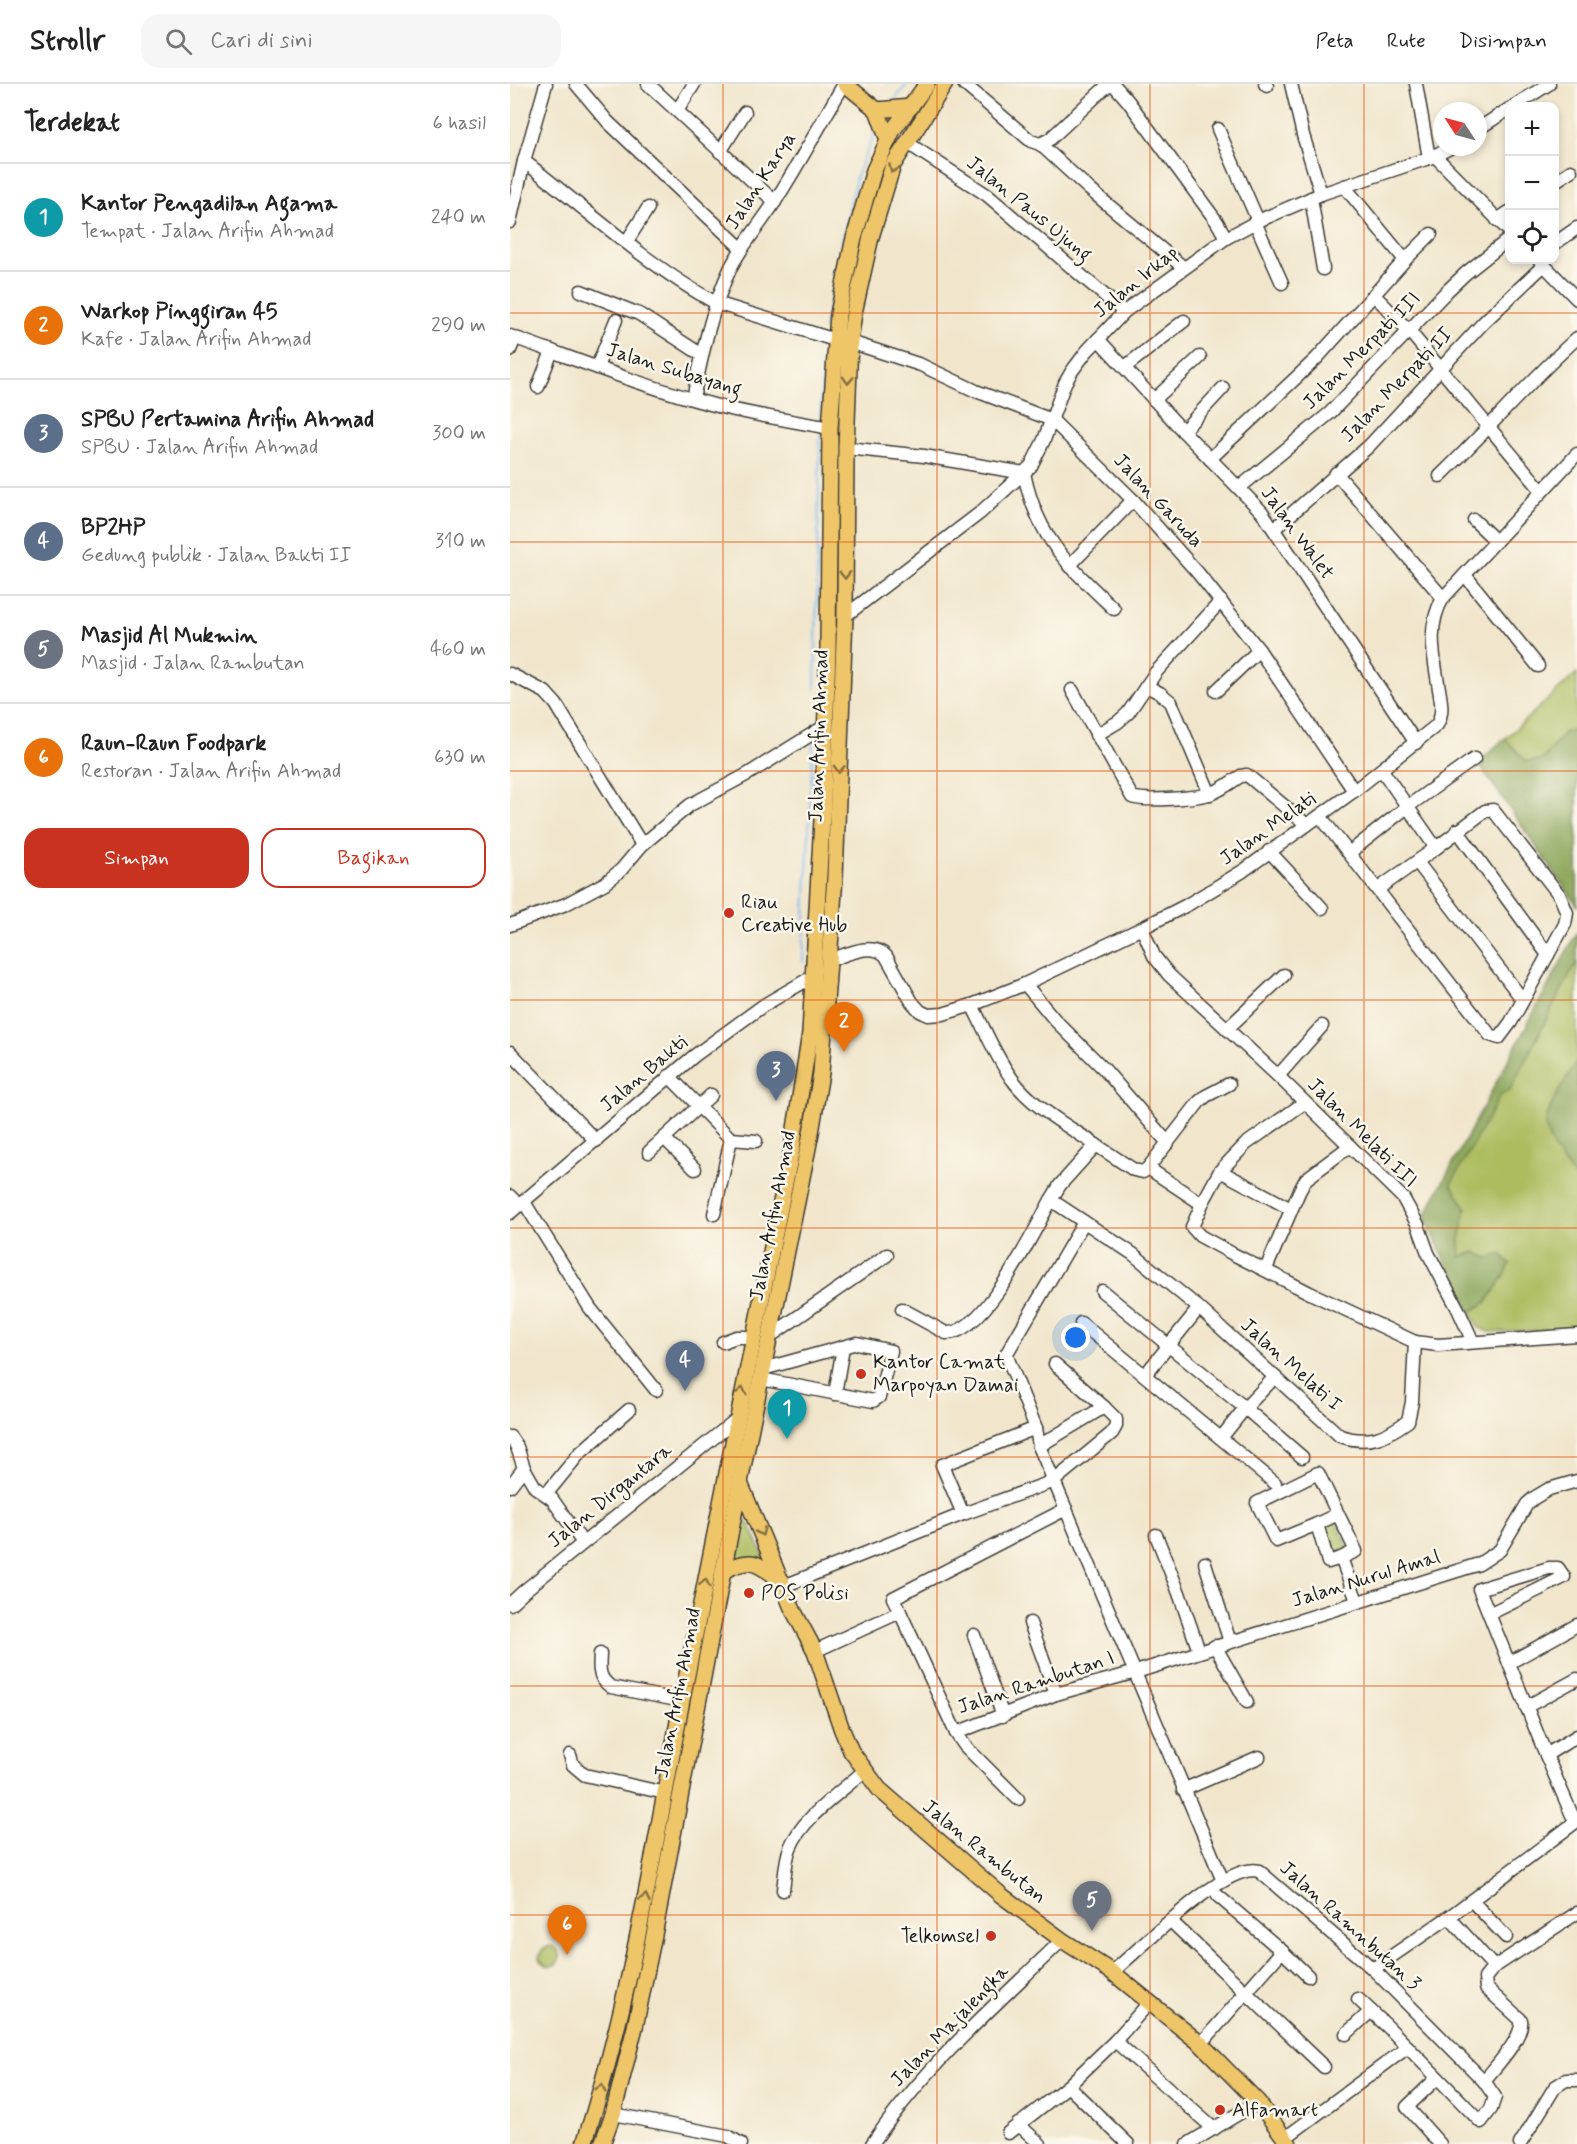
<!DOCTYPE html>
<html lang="id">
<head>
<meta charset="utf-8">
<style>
  body { margin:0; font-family:Mynerve,sans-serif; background:#f6f6f6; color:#222 }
  .controls { position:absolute; right:18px; top:18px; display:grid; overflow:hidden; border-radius:12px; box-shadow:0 3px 9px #0003 }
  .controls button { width:54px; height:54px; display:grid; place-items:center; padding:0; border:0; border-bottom:2px solid #e0e0e0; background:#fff; color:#222; font:30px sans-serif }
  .compass { position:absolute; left:923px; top:18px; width:54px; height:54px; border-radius:50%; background:#fff; box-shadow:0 3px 9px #0003; rotate:306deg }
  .you { position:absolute; left:566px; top:1254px; width:21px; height:21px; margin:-15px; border:4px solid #fff; border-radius:50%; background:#1a73e8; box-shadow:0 0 0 9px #1a73e833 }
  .badge { display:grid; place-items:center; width:39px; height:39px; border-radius:50%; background:#c8321e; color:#fff; font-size:20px; font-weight:700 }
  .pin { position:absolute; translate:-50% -50px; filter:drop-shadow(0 2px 3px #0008) }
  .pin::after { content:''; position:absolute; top:32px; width:21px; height:18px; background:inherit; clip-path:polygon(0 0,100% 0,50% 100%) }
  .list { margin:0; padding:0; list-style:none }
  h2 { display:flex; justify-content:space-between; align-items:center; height:78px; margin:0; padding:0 24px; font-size:26px }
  h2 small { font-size:20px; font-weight:400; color:#767676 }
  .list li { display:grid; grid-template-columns:39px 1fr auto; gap:18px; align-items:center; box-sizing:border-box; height:108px; padding:0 24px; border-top:2px solid #e0e0e0 }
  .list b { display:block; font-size:22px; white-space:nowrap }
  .list p { margin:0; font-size:20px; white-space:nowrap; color:#767676 }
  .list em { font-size:20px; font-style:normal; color:#767676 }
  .actions { display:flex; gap:12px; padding:18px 24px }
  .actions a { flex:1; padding:14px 0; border:2px solid #c8321e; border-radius:18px; text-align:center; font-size:21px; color:#c8321e }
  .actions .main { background:#c8321e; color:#fff }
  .icon { flex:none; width:33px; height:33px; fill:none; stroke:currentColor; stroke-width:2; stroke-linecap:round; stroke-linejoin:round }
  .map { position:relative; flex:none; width:1067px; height:2060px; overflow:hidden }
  header { display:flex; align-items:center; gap:36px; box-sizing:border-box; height:84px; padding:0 30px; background:#fff; border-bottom:2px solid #e0e0e0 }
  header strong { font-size:28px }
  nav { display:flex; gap:33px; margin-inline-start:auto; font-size:21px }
  .search { width:420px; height:54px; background:#f6f6f6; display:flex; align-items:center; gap:15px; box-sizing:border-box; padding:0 21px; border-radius:18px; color:#767676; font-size:22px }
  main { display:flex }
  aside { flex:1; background:#fff }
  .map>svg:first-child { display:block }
  .green { fill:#acbc5f; stroke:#646c3e; stroke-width:1.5 }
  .forest { fill:#89a456; stroke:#526039; stroke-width:1.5 }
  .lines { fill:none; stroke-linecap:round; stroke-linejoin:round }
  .stream { stroke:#7fb9f0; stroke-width:2 }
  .minor-casing { stroke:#3c3a36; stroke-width:15 }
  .major-casing { stroke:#3c3a36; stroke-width:18 }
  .minor { stroke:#fff; stroke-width:12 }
  .major { stroke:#eec569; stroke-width:15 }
  .oneway { stroke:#857042 }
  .grid { fill:none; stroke:#de560d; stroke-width:1.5; stroke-opacity:0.55 }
  .poi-dot { fill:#c8321e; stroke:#fbf7ec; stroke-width:2 }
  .labels { text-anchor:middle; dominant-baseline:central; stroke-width:5; stroke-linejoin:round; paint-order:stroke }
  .street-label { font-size:20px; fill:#1c1c1c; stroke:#fbf7ec }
  .poi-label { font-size:20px; fill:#1c1c1c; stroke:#fbf7ec; text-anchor:start }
</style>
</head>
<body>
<header>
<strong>Strollr</strong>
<div class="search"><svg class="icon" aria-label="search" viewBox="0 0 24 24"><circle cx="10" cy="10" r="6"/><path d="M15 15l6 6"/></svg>Cari di sini</div>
<nav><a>Peta</a><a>Rute</a><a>Disimpan</a></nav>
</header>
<main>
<aside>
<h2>Terdekat<small>6 hasil</small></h2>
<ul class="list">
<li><span class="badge" style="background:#0f9aa8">1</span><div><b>Kantor Pengadilan Agama</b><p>Tempat · Jalan Arifin Ahmad</p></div><em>240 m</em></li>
<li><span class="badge" style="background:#e8710a">2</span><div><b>Warkop Pinggiran 45</b><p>Kafe · Jalan Arifin Ahmad</p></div><em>290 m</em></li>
<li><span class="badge" style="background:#5c6f8a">3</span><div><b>SPBU Pertamina Arifin Ahmad</b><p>SPBU · Jalan Arifin Ahmad</p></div><em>300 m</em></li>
<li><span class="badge" style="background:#5c6f8a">4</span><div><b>BP2HP</b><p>Gedung publik · Jalan Bakti II</p></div><em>310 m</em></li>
<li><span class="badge" style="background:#6b7280">5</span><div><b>Masjid Al Mukmin</b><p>Masjid · Jalan Rambutan</p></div><em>460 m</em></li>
<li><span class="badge" style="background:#e8710a">6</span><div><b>Raun-Raun Foodpark</b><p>Restoran · Jalan Arifin Ahmad</p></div><em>630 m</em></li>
</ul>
<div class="actions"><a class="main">Simpan</a><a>Bagikan</a></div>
</aside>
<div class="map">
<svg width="1067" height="2060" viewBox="0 0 1067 2060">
  <rect width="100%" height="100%" fill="#fbf7ec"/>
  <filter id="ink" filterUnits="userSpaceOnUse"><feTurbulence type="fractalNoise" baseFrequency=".0167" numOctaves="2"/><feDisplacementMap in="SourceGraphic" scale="12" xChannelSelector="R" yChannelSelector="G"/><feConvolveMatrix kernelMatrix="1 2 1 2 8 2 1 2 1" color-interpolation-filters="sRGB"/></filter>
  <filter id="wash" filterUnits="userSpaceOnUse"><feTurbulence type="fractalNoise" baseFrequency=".008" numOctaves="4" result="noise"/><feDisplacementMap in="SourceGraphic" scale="24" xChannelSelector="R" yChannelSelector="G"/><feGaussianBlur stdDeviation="1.35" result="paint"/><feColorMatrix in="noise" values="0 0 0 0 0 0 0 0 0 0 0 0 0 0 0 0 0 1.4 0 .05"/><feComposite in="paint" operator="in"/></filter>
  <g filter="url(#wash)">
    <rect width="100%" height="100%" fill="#f1e6cc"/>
    <g class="green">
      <path d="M1067,589V821L968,679Z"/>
      <path d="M1067,848V1245L978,1248L968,1243L915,1134L920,1122Z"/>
      <path d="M228,1430L240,1442L256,1477L222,1474Z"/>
      <path d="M825,1435L839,1464L821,1470L813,1440Z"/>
      <circle cx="40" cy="1872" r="10"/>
    </g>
    <g class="forest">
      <path d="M1067,644V821L968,679L995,654L1016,677L1032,676L1054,649Z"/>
      <path d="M1067,848V880L1063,884L1000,1006L991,1010L941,1100L956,1124L950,1156L951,1173L965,1168L978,1174L992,1170L1000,1180L995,1191L977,1218L960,1228L915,1134L920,1122Z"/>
      <path d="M1067,977V1096C1057,1085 1038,1060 1036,1044C1034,1025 1058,993 1067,977Z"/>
    </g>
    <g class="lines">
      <g class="stream">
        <path d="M384,17L397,0"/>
        <path d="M314,246L346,93L367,44"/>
        <path d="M310,335L314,260"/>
        <path d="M305,605L310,350"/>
        <path d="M293,878L303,657"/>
      </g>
    </g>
  </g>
  <g filter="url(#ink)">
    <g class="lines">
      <defs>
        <g id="minor">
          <path d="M66,0L98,38L231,164"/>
          <path d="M138,0L265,118"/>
          <path d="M454,0L521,57L530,60L540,55L598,1H604L618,17L707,138L716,154"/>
          <path d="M755,0L757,2"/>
          <path d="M781,0L793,51L811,110"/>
          <path d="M906,0L919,74"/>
          <path d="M1004,22L1039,0"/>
          <path d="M167,27L184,0"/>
          <path d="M708,45L748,137"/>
          <path d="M968,45L999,25"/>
          <path d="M396,58L477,111L614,228"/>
          <path d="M530,60L579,105L673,183"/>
          <path d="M210,68L235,28"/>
          <path d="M925,72L999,147"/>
          <path d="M14,77C74,124 140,183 206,219L325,256"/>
          <path d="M1044,98L1061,87"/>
          <path d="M834,102L895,176"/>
          <path d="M801,114L813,185"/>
          <path d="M987,136L999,128"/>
          <path d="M0,138L14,77L36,0"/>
          <path d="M745,138L772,199"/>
          <path d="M117,157L138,124"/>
          <path d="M1044,160L1067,144"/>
          <path d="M1030,177L1067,215"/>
          <path d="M71,207L129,230L192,271"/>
          <path d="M865,212L900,248L1032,407"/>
          <path d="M0,252C68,276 134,303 204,321C242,331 282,337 320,344"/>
          <path d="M588,255L673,347L752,428L906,659"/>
          <path d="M340,258L411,281L466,307L542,336L623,416L688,489L749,566L844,707"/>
          <path d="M0,266L5,254"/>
          <path d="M87,283L106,236"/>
          <path d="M615,283L674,237"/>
          <path d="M28,303L42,267"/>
          <path d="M183,315C192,271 201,225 221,183C233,160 250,141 264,119C289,80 311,39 334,0"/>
          <path d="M644,316L690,273"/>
          <path d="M673,347L713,304"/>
          <path d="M336,364L414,372L514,389C527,454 558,481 604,525"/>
          <path d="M700,375L807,274L895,176L921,150"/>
          <path d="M826,389L933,514"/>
          <path d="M930,392C977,347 1019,297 1067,254"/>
          <path d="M729,404L820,329L937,207L956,189L999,155"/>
          <path d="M964,436L986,457"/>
          <path d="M764,445L859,362L974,238L1034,181"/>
          <path d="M559,482L623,416"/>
          <path d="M955,491L1028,582"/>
          <path d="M335,532L470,429L521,382L534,356L555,299L562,287L577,267L614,228L716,154L748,137L811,110L919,74L942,63"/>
          <path d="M0,590L35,608L46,620L132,761"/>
          <path d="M636,602L650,609L661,618L700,710"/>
          <path d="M562,606L622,713C636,718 688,714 702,709C713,705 722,697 731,692L737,691L797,741"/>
          <path d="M706,607L749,566"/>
          <path d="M586,651L608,638L618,629L646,588L711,517"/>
          <path d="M810,732L980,951L989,954L1001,938L1055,840L1057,829L1050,812L983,726L975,727L926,764"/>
          <path d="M947,746L1038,871"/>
          <path d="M759,767L812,824"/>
          <path d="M839,769L897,723L964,675"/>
          <path d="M907,778L1013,916"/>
          <path d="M868,805L926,764L872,686"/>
          <path d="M0,841L56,820L95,799L111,786L132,761L180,721L238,690L315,642"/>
          <path d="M632,844L644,872L659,891L768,992L893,1114L908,1141L918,1169L948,1225L963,1258"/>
          <path d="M320,876C336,871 362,857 376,872L402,918L410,927L418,931L433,930L462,921L515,900L632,844L677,821L733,787L844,707L927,641C934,628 931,618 929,605C924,573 916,543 933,514L1067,370"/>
          <path d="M515,900L545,936L594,985L658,1059"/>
          <path d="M462,921C475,946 486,973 502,995C522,1023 558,1042 586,1061L550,1101L541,1116L623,1170L689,1224L830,1352C859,1361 874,1354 898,1337L902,1318L905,1258L800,1209L723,1170L690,1152L682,1143L692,1120L710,1087L736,1060L794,1019"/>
          <path d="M717,945L774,891"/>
          <path d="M0,968L86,1057"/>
          <path d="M159,992L221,1055L204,1130"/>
          <path d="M768,992L812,942"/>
          <path d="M154,1054L185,1085"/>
          <path d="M221,1055L246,1057"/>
          <path d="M586,1061L624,1086L633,1088L638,1084L689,1018L696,1012L719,1000"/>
          <path d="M139,1068L201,1011"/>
          <path d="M638,1084L692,1120"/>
          <path d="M710,1087L781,1125"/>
          <path d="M0,1112L9,1122"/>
          <path d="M14,1118L80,1224L146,1306"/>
          <path d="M0,1129L184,972L254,921L302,893"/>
          <path d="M574,1138L497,1269L498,1275L526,1344L529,1362L544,1397L713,1797"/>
          <path d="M756,1185L789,1108L796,1095L840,1062"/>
          <path d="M592,1207L735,1324L792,1373"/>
          <path d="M392,1225L436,1249C474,1252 525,1145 541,1116"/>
          <path d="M571,1239L765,1399"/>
          <path d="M259,1253L377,1171"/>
          <path d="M213,1258L226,1253H244"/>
          <path d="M905,1258L928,1261L1067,1251"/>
          <path d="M545,1280L594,1323"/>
          <path d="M635,1291L689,1224"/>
          <path d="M251,1295L363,1317L369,1313L381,1267L347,1259L253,1285"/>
          <path d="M325,1310L333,1263"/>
          <path d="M0,1353L7,1363L14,1384L25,1403L42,1415L73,1459"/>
          <path d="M711,1354L735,1324L765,1293"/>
          <path d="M0,1402L14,1384"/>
          <path d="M39,1412L38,1408L69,1370L119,1326"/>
          <path d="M453,1430L432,1381L526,1344"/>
          <path d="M807,1440L828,1430"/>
          <path d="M646,1451L669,1509L689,1567"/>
          <path d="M831,1474L846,1467L808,1389L747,1419L766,1457L807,1440L818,1478L831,1474L847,1517"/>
          <path d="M695,1479L720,1558"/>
          <path d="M274,1502L453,1430L544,1397L602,1349L606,1342V1335L594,1323L529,1362"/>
          <path d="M0,1520L14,1507L227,1335"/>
          <path d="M390,1528L383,1514L556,1425"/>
          <path d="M979,1530L1054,1493L1048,1484H1039L969,1505L1036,1671L1062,1731L1067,1736"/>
          <path d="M520,1539L546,1610"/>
          <path d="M464,1551L493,1632"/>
          <path d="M705,1562L737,1618"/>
          <path d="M305,1567L390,1528L446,1649L546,1610L626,1588L969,1480L990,1466L1017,1420L1024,1414L1039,1405L1067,1397"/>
          <path d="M90,1570C89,1585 88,1594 101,1603L172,1617"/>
          <path d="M999,1579L1067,1541"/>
          <path d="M1016,1623L1067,1595"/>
          <path d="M446,1649L455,1662L508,1715"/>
          <path d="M60,1671L63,1681L75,1691L155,1709"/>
          <path d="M1036,1671L1067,1652"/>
          <path d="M673,1706L749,1673"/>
          <path d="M273,1806C275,1792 275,1777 280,1764C292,1734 330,1709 354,1687"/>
          <path d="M962,1817L996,1853"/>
          <path d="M939,1833L984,1883"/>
          <path d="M665,1841L814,1983"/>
          <path d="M772,1867L798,1892"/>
          <path d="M863,1885L939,1833L1067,1737"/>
          <path d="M602,1888C629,1867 715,1777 749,1787L863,1885L974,1997L985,2013L981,2025L971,2038L878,1943L848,1915"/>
          <path d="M836,1950L861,1927"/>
          <path d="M605,1957L704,2045"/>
          <path d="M691,1960L772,1867L708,1812"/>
          <path d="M927,1994L897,2023L930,2060"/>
          <path d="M974,1997C985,1983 1014,1953 1011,1936L976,1904L975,1894L984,1883L1067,1829"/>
          <path d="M558,2002L618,2060"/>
          <path d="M103,2030L218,2052L231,2060"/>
          <path d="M508,2040L530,2060"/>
          <path d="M498,2049L558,2002L605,1957L639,1919"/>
          <path d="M775,2054L898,1963"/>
          <path d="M362,2060C414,1983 486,1921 552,1856"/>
          <path d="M678,2060L748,2018"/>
          <path d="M1010,2060L1045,2003L1056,1996H1067"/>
        </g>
        <g id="major">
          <path d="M335,0L367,26L378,56"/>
          <path d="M367,26L401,23"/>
          <path d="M230,1399L283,1526L305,1567L332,1646L341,1667L369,1705L491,1811L552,1856L602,1888L691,1960L748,2018L779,2060"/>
          <path d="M213,1487C244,1472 246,1479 272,1497"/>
          <path d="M74,2060C121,1916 144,1765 172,1616C207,1432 245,1248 282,1064L300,949L313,718L318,563L320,344L328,230L343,158L364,86L383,46L417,0"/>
          <path d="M92,2060L103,2030L125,1943L144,1851L232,1388L301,1049L311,989L325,793L335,532L336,364L340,258L344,229L361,153L383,81L435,0"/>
        </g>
      </defs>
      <use href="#minor" class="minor-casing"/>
      <use href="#major" class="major-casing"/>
      <use href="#minor" class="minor"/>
      <use href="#major" class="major"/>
    </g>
    <defs><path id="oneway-chevron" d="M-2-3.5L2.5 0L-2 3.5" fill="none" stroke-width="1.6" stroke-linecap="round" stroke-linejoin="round" transform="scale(1.5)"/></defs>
    <g class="oneway">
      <use href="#oneway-chevron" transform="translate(383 85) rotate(113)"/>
      <use href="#oneway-chevron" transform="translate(338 296) rotate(92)"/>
      <use href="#oneway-chevron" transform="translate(335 491) rotate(89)"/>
      <use href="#oneway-chevron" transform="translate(329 685) rotate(92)"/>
      <use href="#oneway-chevron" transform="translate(232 1307) rotate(-78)"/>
      <use href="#oneway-chevron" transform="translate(251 1448) rotate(66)"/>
      <use href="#oneway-chevron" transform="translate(195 1499) rotate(-79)"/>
      <use href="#oneway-chevron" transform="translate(135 1814) rotate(-77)"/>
      <use href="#oneway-chevron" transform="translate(91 2004) rotate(-74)"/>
    </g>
  </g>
  <path class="grid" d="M213,0V2060M427,0V2060M640,0V2060M854,0V2060M0,229H1067M0,458H1067M0,687H1067M0,916H1067M0,1144H1067M0,1373H1067M0,1602H1067M0,1831H1067"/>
  <g class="poi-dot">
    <circle cx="219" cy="829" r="6"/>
    <circle cx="351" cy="1290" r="6"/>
    <circle cx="239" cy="1509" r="6"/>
    <circle cx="481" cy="1852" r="6"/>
    <circle cx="710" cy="2026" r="6"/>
  </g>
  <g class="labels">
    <g class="street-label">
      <text transform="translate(251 97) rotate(-57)">Jalan Karya</text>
      <text transform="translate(519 125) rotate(39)">Jalan Paus Ujung</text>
      <text transform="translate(626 198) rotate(-39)">Jalan Irkap</text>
      <text transform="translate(852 267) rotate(-45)">Jalan Merpati III</text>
      <text transform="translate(164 286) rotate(17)">Jalan Subayang</text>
      <text transform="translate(887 301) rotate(-46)">Jalan Merpati II</text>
      <text transform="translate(648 417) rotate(47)">Jalan Garuda</text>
      <text transform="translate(787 449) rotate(54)">Jalan Walet</text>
      <text transform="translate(309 652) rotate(-88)">Jalan Arifin Ahmad</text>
      <text transform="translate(758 745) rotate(-35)">Jalan Melati</text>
      <text transform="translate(134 990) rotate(-40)">Jalan Bakti</text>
      <text transform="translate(852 1049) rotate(45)">Jalan Melati III</text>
      <text transform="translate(263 1132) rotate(-79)">Jalan Arifin Ahmad</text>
      <text transform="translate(781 1281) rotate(42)">Jalan Melati I</text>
      <text transform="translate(100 1412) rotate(-39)">Jalan Dirgantara</text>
      <text transform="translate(856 1495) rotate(-17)">Jalan Nurul Amal</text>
      <text transform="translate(526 1599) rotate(-18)">Jalan Rambutan I</text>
      <text transform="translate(168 1609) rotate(-79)">Jalan Arifin Ahmad</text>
      <text transform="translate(474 1768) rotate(39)">Jalan Rambutan</text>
      <text transform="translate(840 1842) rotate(42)">Jalan Ramnbutan 3</text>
      <text transform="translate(440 1942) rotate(-46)">Jalan Majalengka</text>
    </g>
    <g class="poi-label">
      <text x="231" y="818">Riau<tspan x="231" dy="23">Creative Hub</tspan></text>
      <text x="363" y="1278">Kantor Camat<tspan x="363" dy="23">Marpoyan Damai</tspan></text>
      <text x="251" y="1509">POS Polisi</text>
      <text x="469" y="1852" text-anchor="end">Telkomsel</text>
      <text x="722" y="2026">Alfamart</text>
    </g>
  </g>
</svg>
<div class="controls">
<button>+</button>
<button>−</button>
<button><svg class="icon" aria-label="locate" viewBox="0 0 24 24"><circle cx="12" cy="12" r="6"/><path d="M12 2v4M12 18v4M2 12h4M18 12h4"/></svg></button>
</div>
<svg class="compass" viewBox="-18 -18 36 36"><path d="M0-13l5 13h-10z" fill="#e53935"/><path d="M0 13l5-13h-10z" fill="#767676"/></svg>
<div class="you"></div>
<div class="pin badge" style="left:277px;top:1355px;background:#0f9aa8">1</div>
<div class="pin badge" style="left:334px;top:968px;background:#e8710a">2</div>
<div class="pin badge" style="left:266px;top:1017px;background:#5c6f8a">3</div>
<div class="pin badge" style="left:175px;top:1307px;background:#5c6f8a">4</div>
<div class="pin badge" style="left:582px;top:1847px;background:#6b7280">5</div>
<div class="pin badge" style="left:57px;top:1871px;background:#e8710a">6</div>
</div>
</main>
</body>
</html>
